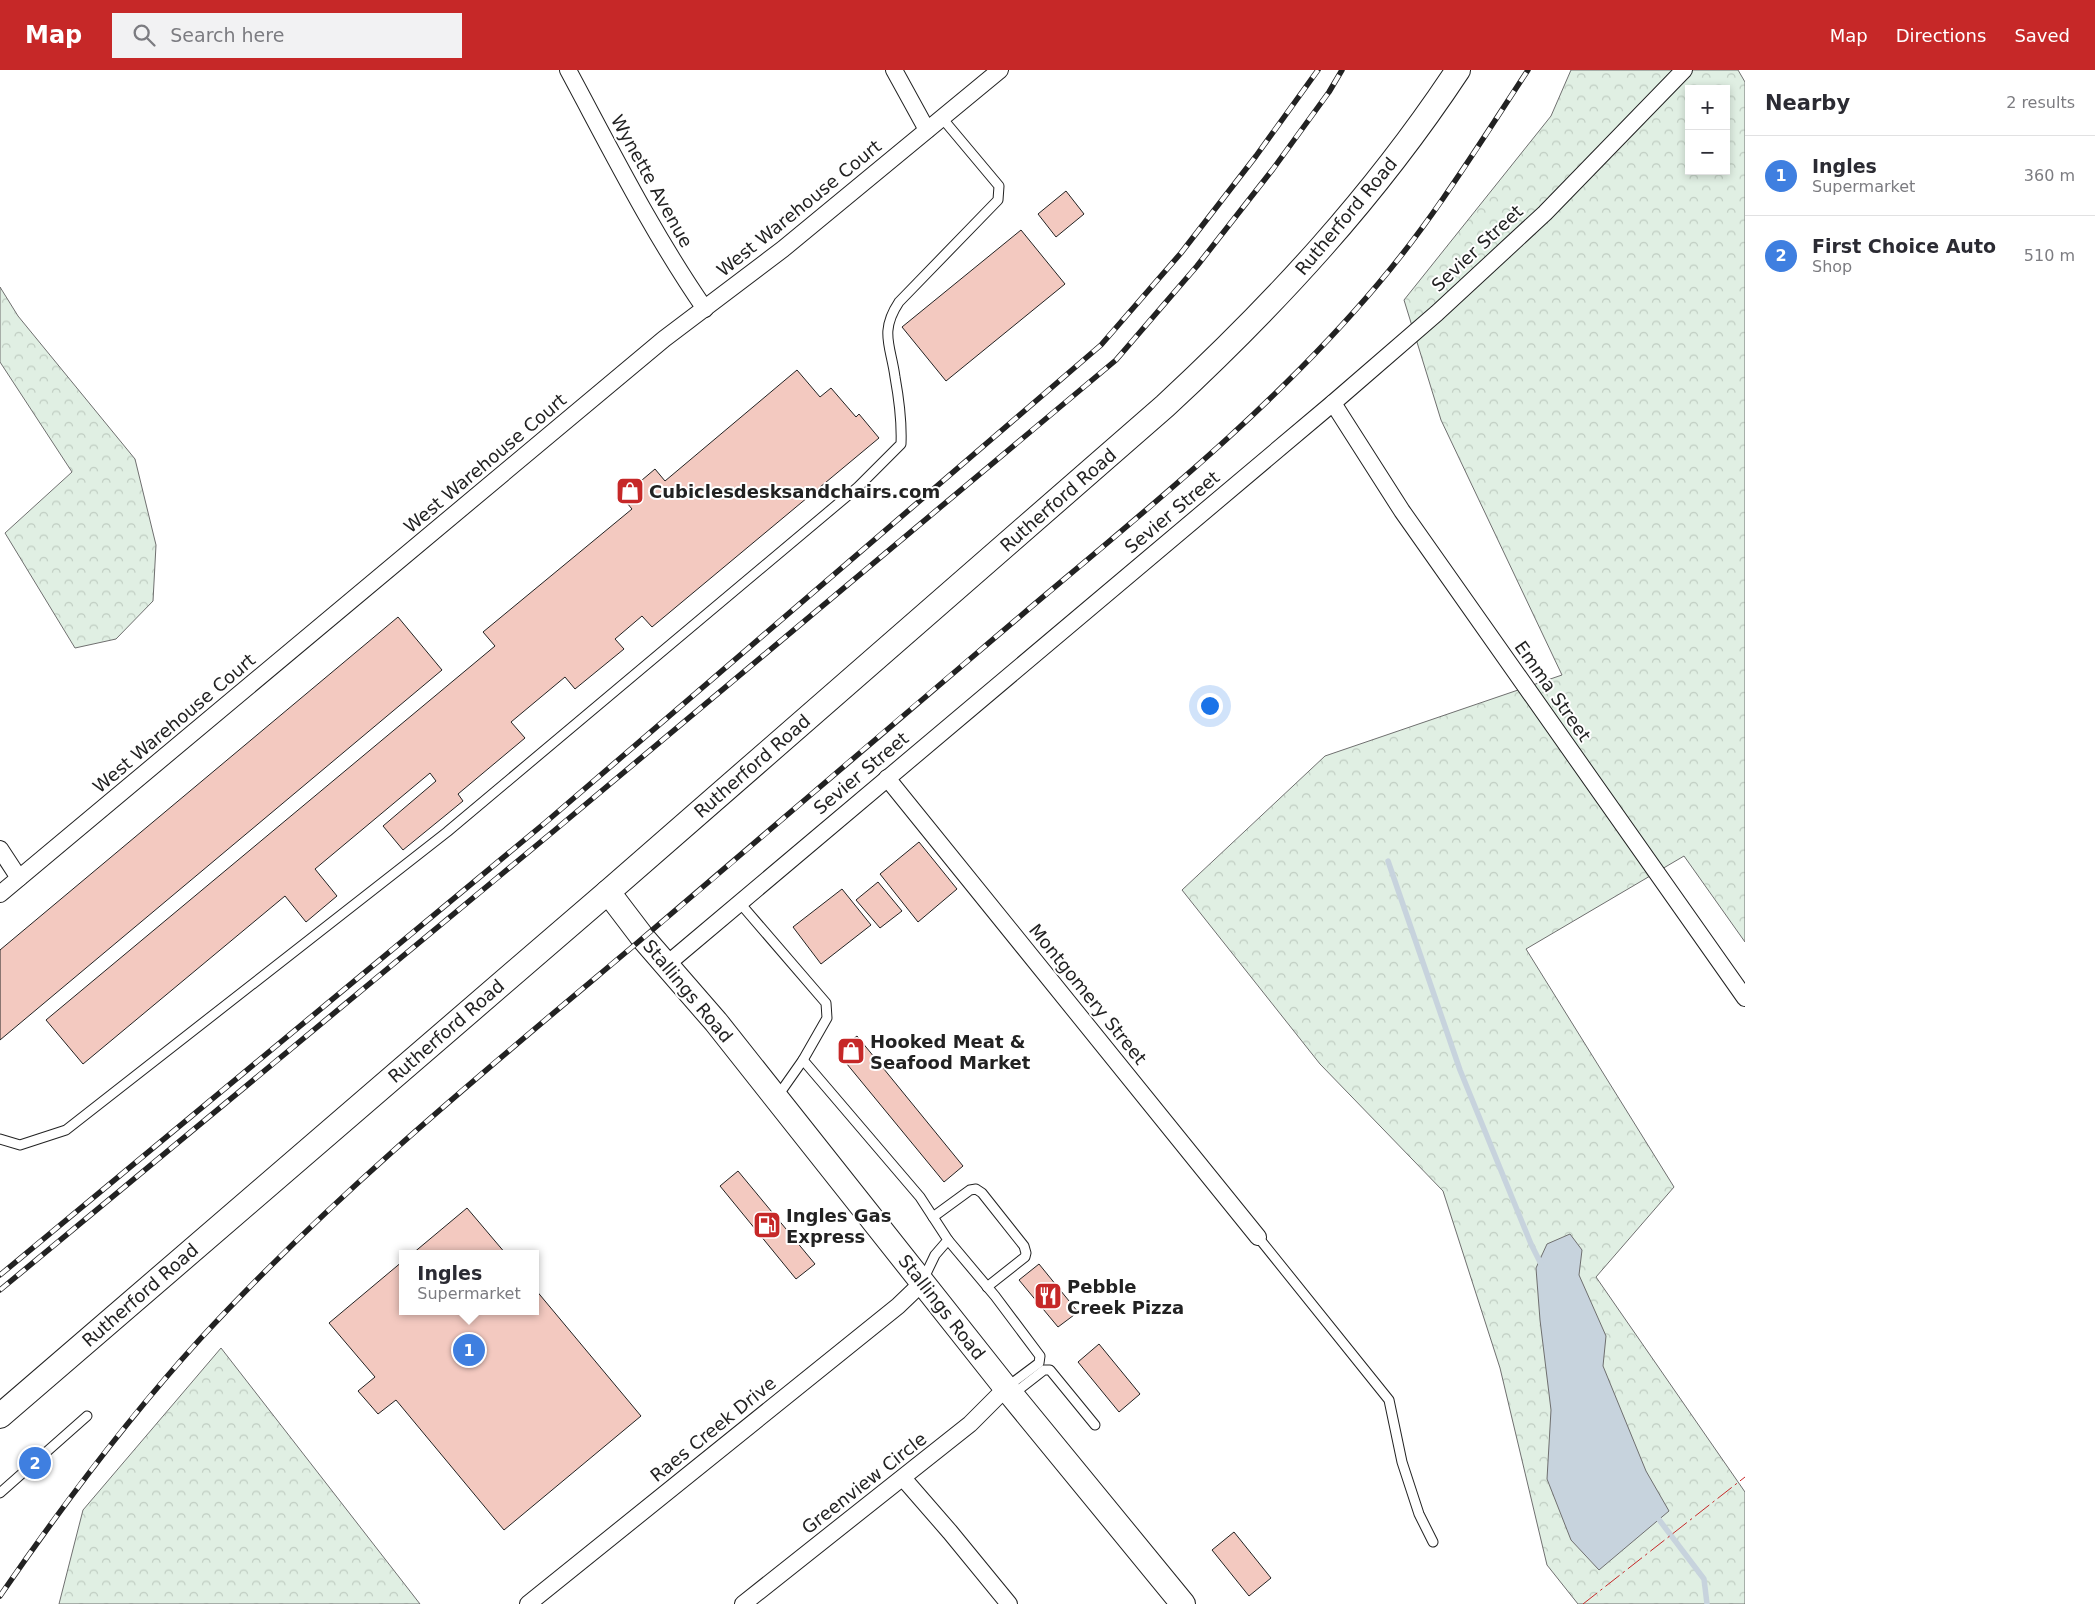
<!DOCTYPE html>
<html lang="en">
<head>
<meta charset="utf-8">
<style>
  body { margin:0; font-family:"DejaVu Sans",sans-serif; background:#f2f2f3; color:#2b2b33 }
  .controls { position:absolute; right:15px; top:15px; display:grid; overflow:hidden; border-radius:0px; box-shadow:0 2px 8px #0003 }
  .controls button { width:45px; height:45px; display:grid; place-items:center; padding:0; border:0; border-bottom:1px solid #e1e1e2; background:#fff; color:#2b2b33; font:25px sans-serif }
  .you { position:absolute; left:1209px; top:635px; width:18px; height:18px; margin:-12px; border:4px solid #fff; border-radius:50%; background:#1a73e8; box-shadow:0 0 0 8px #1a73e833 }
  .badge { display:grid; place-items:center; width:32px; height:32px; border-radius:50%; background:#c62828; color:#fff; font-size:16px; font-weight:700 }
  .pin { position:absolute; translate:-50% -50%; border:2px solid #fff; box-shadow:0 1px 5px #0006 }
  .popup { position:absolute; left:399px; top:1180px; width:140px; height:65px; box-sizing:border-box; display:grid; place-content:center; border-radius:0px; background:#fff; filter:drop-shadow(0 1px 4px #0005); font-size:16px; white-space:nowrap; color:#7c7c81 }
  .popup b { font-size:19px; color:#2b2b33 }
  .popup::after { content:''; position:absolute; left:50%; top:100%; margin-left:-10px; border:10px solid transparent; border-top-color:#fff }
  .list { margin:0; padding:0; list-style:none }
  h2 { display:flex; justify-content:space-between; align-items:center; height:65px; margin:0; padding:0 20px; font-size:21px }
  h2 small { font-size:16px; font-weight:400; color:#7c7c81 }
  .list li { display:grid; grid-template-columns:32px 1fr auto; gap:15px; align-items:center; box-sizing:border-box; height:80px; padding:0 20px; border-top:1px solid #e1e1e2 }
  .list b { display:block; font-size:19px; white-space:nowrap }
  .list p { margin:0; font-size:16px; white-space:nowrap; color:#7c7c81 }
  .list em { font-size:16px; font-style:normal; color:#7c7c81 }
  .icon { flex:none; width:28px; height:28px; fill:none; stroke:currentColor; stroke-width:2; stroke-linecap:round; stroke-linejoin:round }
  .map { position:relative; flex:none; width:1745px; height:1534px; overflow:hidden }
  header { display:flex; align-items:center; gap:30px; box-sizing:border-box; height:70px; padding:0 25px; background:#c62828; color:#fff }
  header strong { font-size:24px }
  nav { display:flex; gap:28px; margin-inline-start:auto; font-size:18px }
  .search { width:350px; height:45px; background:#f2f2f3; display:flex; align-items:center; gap:12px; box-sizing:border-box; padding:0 18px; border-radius:0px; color:#7c7c81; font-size:19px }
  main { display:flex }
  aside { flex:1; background:#fff }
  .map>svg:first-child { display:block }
  .forest { fill:url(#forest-crowns); stroke:#6f6f6f; fill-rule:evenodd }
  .water { fill:#c7d3dd; stroke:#6f6f6f }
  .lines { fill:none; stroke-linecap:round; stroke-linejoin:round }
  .stream { stroke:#c7d3dd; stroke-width:5.5 }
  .building { fill:#f3c9c0; stroke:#222 }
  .lane-casing { stroke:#222; stroke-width:11 }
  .street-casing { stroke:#222; stroke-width:18 }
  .secondary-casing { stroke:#222; stroke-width:26 }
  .lane { stroke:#fff; stroke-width:9 }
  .street { stroke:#fff; stroke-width:16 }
  .secondary { stroke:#fff; stroke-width:24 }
  .rail-casing { stroke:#222; stroke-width:5.5 }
  .rail { stroke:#fff; stroke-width:4; stroke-dasharray:11; stroke-linecap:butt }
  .power { stroke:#c62828; stroke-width:1; stroke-dasharray:18 4 2.5 4; stroke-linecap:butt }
  .labels { text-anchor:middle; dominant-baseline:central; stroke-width:4; stroke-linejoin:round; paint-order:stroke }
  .street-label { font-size:18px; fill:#222; stroke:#fff }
  .poi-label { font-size:18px; font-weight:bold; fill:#222; stroke:#fff; text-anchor:start }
</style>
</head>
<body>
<header>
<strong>Map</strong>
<div class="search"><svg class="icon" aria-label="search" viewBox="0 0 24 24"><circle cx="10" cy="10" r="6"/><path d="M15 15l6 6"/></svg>Search here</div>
<nav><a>Map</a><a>Directions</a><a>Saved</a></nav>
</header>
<main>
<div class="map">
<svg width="1745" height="1534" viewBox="0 0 1745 1534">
  <defs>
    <pattern id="forest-crowns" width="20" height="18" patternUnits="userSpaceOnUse" patternTransform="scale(1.25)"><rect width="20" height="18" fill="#e0efe3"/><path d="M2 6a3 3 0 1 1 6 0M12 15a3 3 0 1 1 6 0" fill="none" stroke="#c0cdc2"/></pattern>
  </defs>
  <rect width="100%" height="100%" fill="#fff"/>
  <g class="forest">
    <path d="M1571,0H1738L1745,12V872L1684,786L1526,879L1674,1117L1596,1207L1745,1422V1534H1578L1547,1495L1500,1298L1443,1121L1320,994L1182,820L1325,686L1562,605L1441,350L1404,230L1551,46ZM1689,19H1726V101H1689Z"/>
    <path d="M0,217L18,246L135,389L156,475L153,531L116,569L75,578L5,463L72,402L0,292Z"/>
    <path d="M221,1278L420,1534H59L83,1440Z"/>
  </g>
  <path class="water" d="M1570,1164L1582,1180L1579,1205L1606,1266L1603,1296L1646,1401L1669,1441L1599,1500L1571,1470L1547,1409L1551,1340L1540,1250L1536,1198L1547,1174Z"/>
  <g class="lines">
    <g class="stream">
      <path d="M1388,791L1460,1000L1531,1174L1542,1196"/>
      <path d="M1654,1443L1704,1509L1707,1534"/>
    </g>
  </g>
  <g class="building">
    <path d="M1066,121L1084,144L1056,167L1038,144Z"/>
    <path d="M1021,160L1065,214L946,311L902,257Z"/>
    <path d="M797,300L820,327L831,318L856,347L859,344L879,368L652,557L642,546L615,569L624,579L575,619L565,607L511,652L525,668L458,724L463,731L403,780L383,756L436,711L430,703L315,799L337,826L306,852L285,826L83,994L46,950L495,576L483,562L632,439L622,427L655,399L665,411Z"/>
    <path d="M398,547L442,600L0,970V880Z"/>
    <path d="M919,772L957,819L918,852L880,804Z"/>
    <path d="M878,812L902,841L880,858L856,830Z"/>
    <path d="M842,819L871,855L821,894L793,857Z"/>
    <path d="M857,966L963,1096L944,1112L842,988L843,977Z"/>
    <path d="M738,1101L815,1194L796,1209L720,1116Z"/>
    <path d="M467,1138L506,1184H412Z"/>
    <path d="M403,1191V1241H535V1219L641,1346L504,1460L396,1330L378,1344L358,1321L375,1307L329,1253Z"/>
    <path d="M1039,1194L1078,1242L1058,1257L1019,1210Z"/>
    <path d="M1099,1274L1140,1324L1119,1342L1078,1292Z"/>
    <path d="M1234,1462L1271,1508L1249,1526L1212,1480Z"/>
  </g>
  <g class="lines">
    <defs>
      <g id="lane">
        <path d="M739,832L826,933L827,948L803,990L777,1027"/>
        <path d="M803,990L920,1127L948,1170L935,1185L923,1210"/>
        <path d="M0,1069L20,1075L66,1060L447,762L858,417L901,374C902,351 899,329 895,307C891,276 879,262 899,232L998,130L999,116L942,48"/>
        <path d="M933,1147L970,1120L976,1119L982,1123L1024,1176L1026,1183L1025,1187L987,1217"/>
        <path d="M1258,1167L1389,1330L1402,1392L1419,1444L1433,1472"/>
        <path d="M948,1170L995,1226L1040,1286L1039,1293L1007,1317"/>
        <path d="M1012,1325L1044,1300H1050L1095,1355"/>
        <path d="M0,1423L87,1346"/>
      </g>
      <g id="street">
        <path d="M568,0C611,80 653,164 705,239"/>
        <path d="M894,0L927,60"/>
        <path d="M1333,333L1402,441L1745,928"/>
        <path d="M887,708L1258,1167"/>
        <path d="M0,779L19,808"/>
        <path d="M0,824L664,269L783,179L1000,0"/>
        <path d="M666,895L1333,333L1437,243L1545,143L1684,0"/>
        <path d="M903,1408L950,1462L1009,1534"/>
        <path d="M528,1534L898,1236L922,1213"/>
        <path d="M743,1534L970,1354L1006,1318"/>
      </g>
      <g id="secondary">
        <path d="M608,822L643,868L716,952L1006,1318L1183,1534"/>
        <path d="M0,1346L608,822L1165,336C1276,233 1374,127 1458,0"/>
      </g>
    </defs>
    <use href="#lane" class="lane-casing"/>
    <use href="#street" class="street-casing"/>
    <use href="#secondary" class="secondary-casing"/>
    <use href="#lane" class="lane"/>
    <use href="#street" class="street"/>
    <use href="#secondary" class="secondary"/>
    <defs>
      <g id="rail">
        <path d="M0,1205L546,752L1101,275L1181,183L1256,86L1318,0"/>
        <path d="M0,1220L555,760L1116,290L1197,196L1273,99L1329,22L1342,0"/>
        <path d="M0,1526C62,1436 127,1349 201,1268C334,1124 487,999 637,873C751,777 863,679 977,583C1114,465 1261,353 1378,214C1434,148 1480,73 1528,0"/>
      </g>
    </defs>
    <use href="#rail" class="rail-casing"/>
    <use href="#rail" class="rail"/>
    <path class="power" d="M1583,1534L1745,1407"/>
  </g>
  <defs>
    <symbol id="shop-square" viewBox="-11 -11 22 22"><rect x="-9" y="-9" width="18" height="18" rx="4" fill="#c62828" stroke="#fff"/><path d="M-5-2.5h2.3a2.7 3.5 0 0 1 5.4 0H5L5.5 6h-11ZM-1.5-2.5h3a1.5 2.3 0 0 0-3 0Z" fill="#fff"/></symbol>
    <symbol id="fuel-square" viewBox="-11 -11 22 22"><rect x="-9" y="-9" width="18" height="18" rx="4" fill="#c62828" stroke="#fff"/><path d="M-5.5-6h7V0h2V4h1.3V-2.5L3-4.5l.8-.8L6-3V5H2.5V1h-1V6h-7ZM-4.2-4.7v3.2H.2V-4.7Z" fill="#fff"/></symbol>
    <symbol id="restaurant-square" viewBox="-11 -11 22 22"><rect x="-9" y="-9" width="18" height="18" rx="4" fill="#c62828" stroke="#fff"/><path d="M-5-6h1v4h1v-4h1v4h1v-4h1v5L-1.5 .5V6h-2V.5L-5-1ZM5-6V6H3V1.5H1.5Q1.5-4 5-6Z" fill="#fff"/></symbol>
  </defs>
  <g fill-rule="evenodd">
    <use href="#shop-square" x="614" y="405" width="32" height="32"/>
    <use href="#shop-square" x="835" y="965" width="32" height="32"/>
    <use href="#fuel-square" x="751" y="1139" width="32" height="32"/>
    <use href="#restaurant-square" x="1032" y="1210" width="32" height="32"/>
  </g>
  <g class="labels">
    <g class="street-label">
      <text transform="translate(652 111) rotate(61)">Wynette Avenue</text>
      <text transform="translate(799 138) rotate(-39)">West Warehouse Court</text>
      <text transform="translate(1346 146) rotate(-50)">Rutherford Road</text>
      <text transform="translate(1477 178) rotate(-43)">Sevier Street</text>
      <text transform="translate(485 393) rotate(-40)">West Warehouse Court</text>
      <text transform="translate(1058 430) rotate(-41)">Rutherford Road</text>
      <text transform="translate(1172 442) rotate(-40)">Sevier Street</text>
      <text transform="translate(1553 621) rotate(55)">Emma Street</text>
      <text transform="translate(174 653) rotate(-40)">West Warehouse Court</text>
      <text transform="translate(752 696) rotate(-41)">Rutherford Road</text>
      <text transform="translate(861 703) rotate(-40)">Sevier Street</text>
      <text transform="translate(688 921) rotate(50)">Stallings Road</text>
      <text transform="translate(1088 924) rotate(51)">Montgomery Street</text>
      <text transform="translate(446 961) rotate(-41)">Rutherford Road</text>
      <text transform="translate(140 1225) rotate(-41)">Rutherford Road</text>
      <text transform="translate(942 1237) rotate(52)">Stallings Road</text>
      <text transform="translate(713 1359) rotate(-39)">Raes Creek Drive</text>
      <text transform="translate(864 1413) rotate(-38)">Greenview Circle</text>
    </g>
    <g class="poi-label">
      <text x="649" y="421">Cubiclesdesksandchairs.com</text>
      <text x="870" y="971">Hooked Meat &amp;<tspan x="870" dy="21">Seafood Market</tspan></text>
      <text x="786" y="1145">Ingles Gas<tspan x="786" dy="21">Express</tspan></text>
      <text x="1067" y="1216">Pebble<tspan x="1067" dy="21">Creek Pizza</tspan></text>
    </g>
  </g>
</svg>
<div class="controls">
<button>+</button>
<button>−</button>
</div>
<div class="you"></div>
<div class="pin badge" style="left:469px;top:1280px;background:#3f7fe0">1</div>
<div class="popup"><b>Ingles</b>Supermarket</div>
<div class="pin badge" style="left:35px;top:1393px;background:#3f7fe0">2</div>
</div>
<aside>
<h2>Nearby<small>2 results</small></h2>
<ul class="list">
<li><span class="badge" style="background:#3f7fe0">1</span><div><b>Ingles</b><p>Supermarket</p></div><em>360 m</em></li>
<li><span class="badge" style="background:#3f7fe0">2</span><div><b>First Choice Auto</b><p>Shop</p></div><em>510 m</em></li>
</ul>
</aside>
</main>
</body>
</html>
